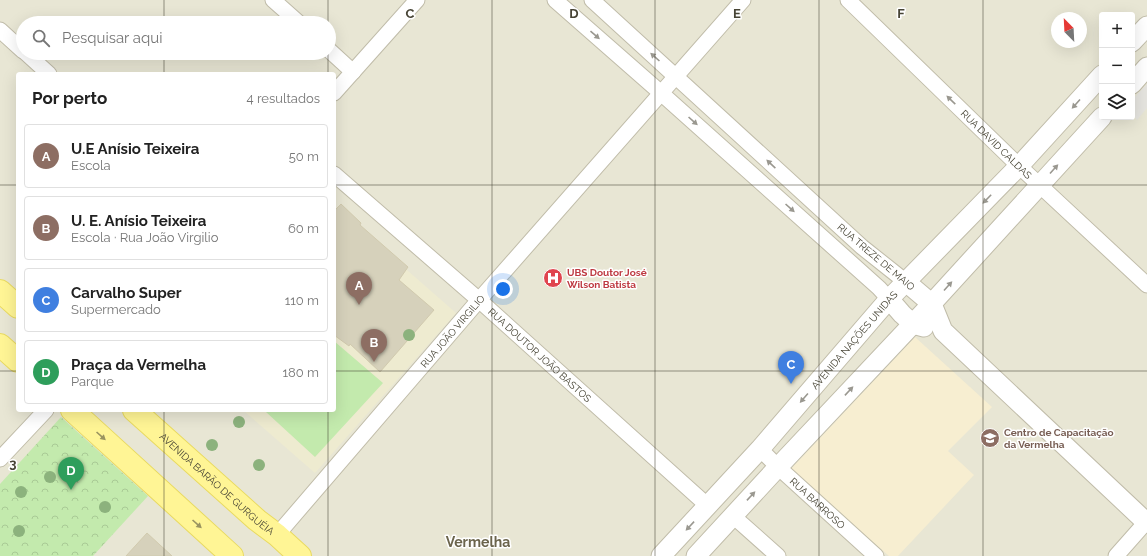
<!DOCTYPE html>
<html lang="pt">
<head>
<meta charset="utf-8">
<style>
  body { margin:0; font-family:Raleway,sans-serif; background:#f2f2f2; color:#222 }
  .controls { position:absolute; right:12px; top:12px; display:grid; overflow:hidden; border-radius:4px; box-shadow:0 4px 16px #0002 }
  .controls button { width:36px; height:36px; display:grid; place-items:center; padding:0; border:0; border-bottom:1px solid #e0e0e0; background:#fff; color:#222; font:20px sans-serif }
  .compass { position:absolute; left:1051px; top:12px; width:36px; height:36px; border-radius:50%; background:#fff; box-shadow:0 4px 16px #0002; rotate:336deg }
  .you { position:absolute; left:503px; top:289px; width:14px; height:14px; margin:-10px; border:3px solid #fff; border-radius:50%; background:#1a73e8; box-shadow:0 0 0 6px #1a73e833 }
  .badge { display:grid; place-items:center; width:26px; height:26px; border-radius:50%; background:#0b8043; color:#fff; font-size:13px; font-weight:700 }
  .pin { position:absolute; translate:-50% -33px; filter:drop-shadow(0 1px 2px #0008) }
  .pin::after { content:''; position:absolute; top:21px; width:14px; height:12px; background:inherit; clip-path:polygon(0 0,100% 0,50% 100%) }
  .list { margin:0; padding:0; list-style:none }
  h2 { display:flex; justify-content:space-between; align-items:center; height:52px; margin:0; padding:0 16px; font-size:17px }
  h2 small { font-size:13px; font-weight:400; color:#767676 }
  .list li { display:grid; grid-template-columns:26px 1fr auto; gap:12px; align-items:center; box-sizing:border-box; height:64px; margin:0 8px 8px; padding:0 8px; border:1px solid #e0e0e0; border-radius:4px }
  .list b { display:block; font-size:15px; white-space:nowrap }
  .list p { margin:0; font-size:13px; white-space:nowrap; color:#767676 }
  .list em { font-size:13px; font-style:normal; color:#767676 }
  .icon { flex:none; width:22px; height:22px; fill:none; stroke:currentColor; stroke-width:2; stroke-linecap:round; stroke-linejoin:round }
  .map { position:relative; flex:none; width:1147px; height:556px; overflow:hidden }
  .search { position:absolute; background:#fff; box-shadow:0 4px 16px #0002; left:16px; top:16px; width:320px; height:44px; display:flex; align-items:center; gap:10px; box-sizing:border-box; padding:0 14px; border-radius:22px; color:#767676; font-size:15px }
  .panel { position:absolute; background:#fff; box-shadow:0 4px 16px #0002; left:16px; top:72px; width:320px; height:340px; border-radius:4px }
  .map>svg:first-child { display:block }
  .residential { fill:#e8e6d4; fill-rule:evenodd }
  .commercial { fill:#f7eed1 }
  .education { fill:#eeebd0 }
  .green { fill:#c3eaad }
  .park { fill:url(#park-crowns) }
  .parking { fill:#e5e4df }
  .building { fill:#d6d1bb; stroke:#d1caae }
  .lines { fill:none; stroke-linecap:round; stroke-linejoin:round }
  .minor-casing { stroke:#c0bca9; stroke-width:17 }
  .tertiary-casing { stroke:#c0bca9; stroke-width:21 }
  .primary-casing { stroke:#e9da60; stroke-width:24 }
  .minor { stroke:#fff; stroke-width:15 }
  .tertiary { stroke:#fff; stroke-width:19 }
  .primary { stroke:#fff595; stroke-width:22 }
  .tree { fill:#8cb27d }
  .oneway { fill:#9a9890 }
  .oneway2 { fill:#9a9460 }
  .grid { fill:none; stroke:#474435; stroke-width:1; stroke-opacity:0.55 }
  .labels { text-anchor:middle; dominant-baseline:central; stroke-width:3; stroke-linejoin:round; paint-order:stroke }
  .street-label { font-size:10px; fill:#474435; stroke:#fff }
  .health-label { font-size:10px; font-weight:bold; fill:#be3a42; stroke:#fff; text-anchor:start }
  .education-label { font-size:10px; font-weight:bold; fill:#785e54; stroke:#fff; text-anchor:start }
  .district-label { font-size:14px; font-weight:bold; fill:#6b644c; stroke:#fff }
  .grid-label { font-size:13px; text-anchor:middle; font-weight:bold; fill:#474435; stroke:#fff; stroke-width:3; stroke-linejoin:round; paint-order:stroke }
</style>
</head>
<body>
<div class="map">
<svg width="1147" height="556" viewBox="0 0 1147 556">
  <defs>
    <pattern id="park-crowns" width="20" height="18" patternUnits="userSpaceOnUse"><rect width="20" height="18" fill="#c3eaad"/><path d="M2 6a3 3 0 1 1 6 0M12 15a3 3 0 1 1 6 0" fill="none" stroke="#a9ca95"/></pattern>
  </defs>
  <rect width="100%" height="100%" fill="#f4f3e7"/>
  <path class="residential" d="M0,0H1147V556H0ZM1102,15H1132V117H1102ZM1057,18H1081V42H1057ZM23,23H329V53H23ZM18,74H334V410H18Z"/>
  <path class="commercial" d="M915,337L992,407L948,451L974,475L898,556H889L790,470Z"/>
  <path class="education" d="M334,206L456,313L315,473L243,410H334Z"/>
  <path class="green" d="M334,341L383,383L315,457L266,412L268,410H334Z"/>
  <path class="park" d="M61,417L148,496L93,556H0V484Z"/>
  <path class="parking" d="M1147,84V108L1137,120L1132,114V100Z"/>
  <g class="building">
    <path d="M341,204L361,223L360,225L408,267L399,280L434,310L380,372L350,344L349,346L334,335V211Z"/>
    <path d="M147,533L172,556H126Z"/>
  </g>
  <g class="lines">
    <defs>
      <g id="minor">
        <path d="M273,0L299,23"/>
        <path d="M555,0L661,93L879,288L889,299"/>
        <path d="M592,0L862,247L906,282"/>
        <path id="s1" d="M848,0L1019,166L1147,285"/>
        <path d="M0,30L23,51"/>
        <path d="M329,50L353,72"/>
        <path d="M26,53L49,74"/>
        <path d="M334,93L417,0"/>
        <path id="s2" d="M334,174L479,300L708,506"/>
        <path id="s3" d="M760,449L778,467L876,556"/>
        <path d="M0,459L46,410"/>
        <path d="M733,516L778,556"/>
        <path id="s4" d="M277,535L479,300L743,0"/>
        <path d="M1116,556L1147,521"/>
      </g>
      <g id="tertiary">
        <path d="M1132,42L1147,26"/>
        <path d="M1132,84L1147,67"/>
        <path d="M906,282L932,304L943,331L1147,523"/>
        <path d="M889,299L902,314L913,324L924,327"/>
        <path id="s5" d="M661,556L760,449L889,299L1019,166L1102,75"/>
        <path d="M696,556L778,467L924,312L1102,117"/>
      </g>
      <g id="primary">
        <path d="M0,291L18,307"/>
        <path d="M0,345L18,361"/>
        <path d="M72,410L232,556"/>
        <path id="s6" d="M134,410L257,520L277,535L300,556"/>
      </g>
    </defs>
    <use href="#minor" class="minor-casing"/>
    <use href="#tertiary" class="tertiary-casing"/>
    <use href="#primary" class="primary-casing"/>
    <use href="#minor" class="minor"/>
    <use href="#tertiary" class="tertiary"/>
    <use href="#primary" class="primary"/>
  </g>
  <g class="tree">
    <circle cx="409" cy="335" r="6"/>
    <circle cx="239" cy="422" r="6"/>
    <circle cx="212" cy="445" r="6"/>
    <circle cx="259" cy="465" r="6"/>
    <circle cx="50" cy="477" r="6"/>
    <circle cx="21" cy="492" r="6"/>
    <circle cx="105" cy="507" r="6"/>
    <circle cx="19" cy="531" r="6"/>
  </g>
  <defs><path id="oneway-solid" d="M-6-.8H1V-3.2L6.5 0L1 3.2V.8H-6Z"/></defs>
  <g class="oneway">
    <use href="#oneway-solid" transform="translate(595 35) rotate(41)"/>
    <use href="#oneway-solid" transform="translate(655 57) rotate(-138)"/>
    <use href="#oneway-solid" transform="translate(951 100) rotate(-136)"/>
    <use href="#oneway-solid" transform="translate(1076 104) rotate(132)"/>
    <use href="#oneway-solid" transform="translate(693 121) rotate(42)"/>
    <use href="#oneway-solid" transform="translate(771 164) rotate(-137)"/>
    <use href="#oneway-solid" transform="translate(1054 169) rotate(-48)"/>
    <use href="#oneway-solid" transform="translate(987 199) rotate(134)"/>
    <use href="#oneway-solid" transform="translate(790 208) rotate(42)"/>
    <use href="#oneway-solid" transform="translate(948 286) rotate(-48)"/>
    <use href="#oneway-solid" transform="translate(849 391) rotate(-47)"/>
    <use href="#oneway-solid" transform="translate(804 398) rotate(131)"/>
    <use href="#oneway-solid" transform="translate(751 496) rotate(-47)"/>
    <use href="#oneway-solid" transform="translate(690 526) rotate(133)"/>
  </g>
  <g class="oneway2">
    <use href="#oneway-solid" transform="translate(101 436) rotate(42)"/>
    <use href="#oneway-solid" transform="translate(197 524) rotate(42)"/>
  </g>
  <path class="grid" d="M164,0V23M328,0V23M492,0V556M655,0V556M819,0V556M983,0V556M164,53V74M328,53V74M0,185H18M334,185H1147M0,371H18M334,371H1147M164,410V556M328,410V556"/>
  <defs>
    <symbol id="hospital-disc" viewBox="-11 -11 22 22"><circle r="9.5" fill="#e0444e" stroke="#fff"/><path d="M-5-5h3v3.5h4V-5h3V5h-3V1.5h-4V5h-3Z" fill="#fff"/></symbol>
    <symbol id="university-disc" viewBox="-11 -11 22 22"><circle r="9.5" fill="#8d6e63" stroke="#fff"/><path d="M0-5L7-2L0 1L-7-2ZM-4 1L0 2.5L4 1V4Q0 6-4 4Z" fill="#fff"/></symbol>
  </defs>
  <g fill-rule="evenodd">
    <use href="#hospital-disc" x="542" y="267" width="22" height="22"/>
    <use href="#university-disc" x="979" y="427" width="22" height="22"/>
  </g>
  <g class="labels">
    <g class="street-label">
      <text stroke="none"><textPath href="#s1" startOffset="207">RUA DAVID CALDAS</textPath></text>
      <text transform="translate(876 257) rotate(40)">RUA TREZE DE MAIO</text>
      <text stroke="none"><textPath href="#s4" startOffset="269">RUA JOÃO VIRGILIO</textPath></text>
      <text stroke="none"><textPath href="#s5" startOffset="290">AVENIDA NAÇÕES UNIDAS</textPath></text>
      <text stroke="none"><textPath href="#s2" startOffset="274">RUA DOUTOR JOÃO BASTOS</textPath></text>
      <text stroke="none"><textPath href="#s6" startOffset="111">AVENIDA BARÃO DE GURGUÉIA</textPath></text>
      <text stroke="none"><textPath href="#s3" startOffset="79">RUA BARROSO</textPath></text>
    </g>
    <g class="health-label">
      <text x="567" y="272">UBS Doutor José<tspan x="567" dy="12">Wilson Batista</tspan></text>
    </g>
    <g class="education-label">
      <text x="1004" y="432">Centro de Capacitação<tspan x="1004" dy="12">da Vermelha</tspan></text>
    </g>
    <g class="district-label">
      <text x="478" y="542">Vermelha</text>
    </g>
  </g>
  <g class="grid-label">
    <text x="410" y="18">C</text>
    <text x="574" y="18">D</text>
    <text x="737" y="18">E</text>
    <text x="901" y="18">F</text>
    <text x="13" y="468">3</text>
  </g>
</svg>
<div class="controls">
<button>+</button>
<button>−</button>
<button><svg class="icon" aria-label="layers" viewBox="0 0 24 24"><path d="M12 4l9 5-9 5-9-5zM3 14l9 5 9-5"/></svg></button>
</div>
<svg class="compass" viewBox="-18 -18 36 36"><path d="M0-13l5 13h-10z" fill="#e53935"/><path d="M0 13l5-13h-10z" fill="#767676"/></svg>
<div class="you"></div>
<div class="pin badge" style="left:359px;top:305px;background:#8d6e63">A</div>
<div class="pin badge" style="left:374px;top:362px;background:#8d6e63">B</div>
<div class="pin badge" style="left:791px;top:384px;background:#3f7fe0">C</div>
<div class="pin badge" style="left:71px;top:490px;background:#2e9e5b">D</div>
<div class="search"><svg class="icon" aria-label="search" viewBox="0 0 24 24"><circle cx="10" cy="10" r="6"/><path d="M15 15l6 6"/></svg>Pesquisar aqui</div>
<section class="panel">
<h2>Por perto<small>4 resultados</small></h2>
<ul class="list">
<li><span class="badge" style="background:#8d6e63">A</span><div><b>U.E Anísio Teixeira</b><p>Escola</p></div><em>50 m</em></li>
<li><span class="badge" style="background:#8d6e63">B</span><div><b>U. E. Anísio Teixeira</b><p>Escola · Rua João Virgilio</p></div><em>60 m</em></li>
<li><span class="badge" style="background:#3f7fe0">C</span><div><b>Carvalho Super</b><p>Supermercado</p></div><em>110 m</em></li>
<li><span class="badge" style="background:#2e9e5b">D</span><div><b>Praça da Vermelha</b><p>Parque</p></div><em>180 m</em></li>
</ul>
</section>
</div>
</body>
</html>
